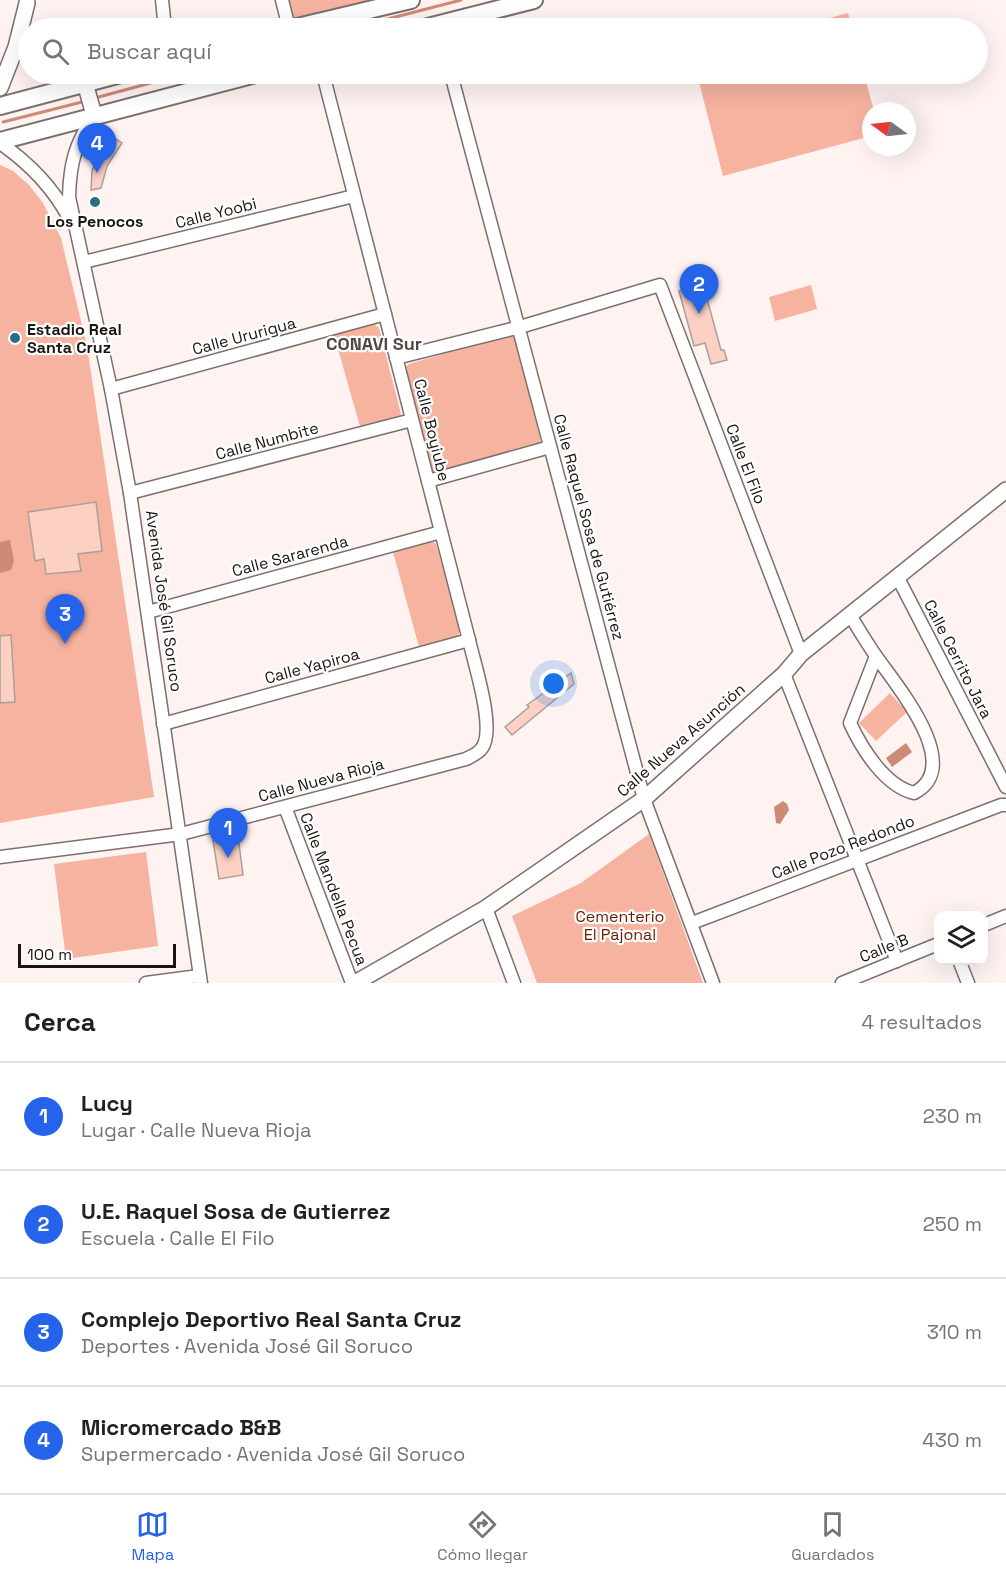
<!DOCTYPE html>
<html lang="es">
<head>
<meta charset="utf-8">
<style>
  body { margin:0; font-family:"Space Grotesk",sans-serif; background:#f6f6f6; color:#202124 }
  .controls { position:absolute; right:18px; bottom:18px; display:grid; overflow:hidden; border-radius:12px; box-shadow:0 6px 24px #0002 }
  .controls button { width:54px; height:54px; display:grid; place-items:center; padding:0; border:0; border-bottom:2px solid #e0e0e0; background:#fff; color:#202124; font:30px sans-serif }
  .compass { position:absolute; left:862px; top:102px; width:54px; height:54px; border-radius:50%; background:#fff; box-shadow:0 6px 24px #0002; rotate:285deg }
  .scale { position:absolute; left:18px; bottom:15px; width:158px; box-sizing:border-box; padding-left:6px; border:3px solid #181412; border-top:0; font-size:16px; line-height:21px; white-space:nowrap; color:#181412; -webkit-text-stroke:4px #fff; paint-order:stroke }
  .you { position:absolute; left:554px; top:684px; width:21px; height:21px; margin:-15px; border:4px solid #fff; border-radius:50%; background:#1a73e8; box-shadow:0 0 0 9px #1a73e833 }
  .badge { display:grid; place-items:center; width:39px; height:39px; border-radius:50%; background:#2563eb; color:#fff; font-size:20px; font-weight:700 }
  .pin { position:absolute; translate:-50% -50px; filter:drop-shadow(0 2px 3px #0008) }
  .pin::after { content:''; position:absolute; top:32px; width:21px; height:18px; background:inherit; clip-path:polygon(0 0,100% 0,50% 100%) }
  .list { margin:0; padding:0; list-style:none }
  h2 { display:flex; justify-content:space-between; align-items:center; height:78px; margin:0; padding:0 24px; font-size:26px }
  h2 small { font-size:20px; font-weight:400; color:#757577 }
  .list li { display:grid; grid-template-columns:39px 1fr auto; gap:18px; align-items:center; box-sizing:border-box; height:108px; padding:0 24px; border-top:2px solid #e0e0e0 }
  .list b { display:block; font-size:22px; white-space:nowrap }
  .list p { margin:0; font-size:20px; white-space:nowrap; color:#757577 }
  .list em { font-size:20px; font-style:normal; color:#757577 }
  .icon { flex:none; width:33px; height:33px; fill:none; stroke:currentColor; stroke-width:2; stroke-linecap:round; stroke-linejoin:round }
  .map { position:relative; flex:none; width:1006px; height:983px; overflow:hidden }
  .search { position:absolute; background:#fff; box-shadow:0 6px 24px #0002; left:18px; right:18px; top:18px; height:66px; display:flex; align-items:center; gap:15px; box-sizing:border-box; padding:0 21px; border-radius:33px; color:#757577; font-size:22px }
  .sheet { height:510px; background:#fff }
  nav { display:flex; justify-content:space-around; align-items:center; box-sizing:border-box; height:84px; border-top:2px solid #e0e0e0; background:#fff; font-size:16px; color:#757577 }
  nav a { display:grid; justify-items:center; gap:3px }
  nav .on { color:#2563eb }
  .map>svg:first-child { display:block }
  .green { fill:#f6b3a0 }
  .water { fill:#cd8a76 }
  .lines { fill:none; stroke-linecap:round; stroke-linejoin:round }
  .stream { stroke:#cd8a76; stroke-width:3 }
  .building { fill:#fcd1c4; stroke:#ab9f9b; stroke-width:1.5 }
  .minor-casing { stroke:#7c706d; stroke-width:15 }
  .tertiary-casing { stroke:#7c706d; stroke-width:18 }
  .secondary-casing { stroke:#7c706d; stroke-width:20 }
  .minor { stroke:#fff; stroke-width:12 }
  .tertiary { stroke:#fff; stroke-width:15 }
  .secondary { stroke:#fff; stroke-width:16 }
  .poi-dot { fill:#2a6e7f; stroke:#fff; stroke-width:2 }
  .labels { text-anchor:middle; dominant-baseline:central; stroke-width:4.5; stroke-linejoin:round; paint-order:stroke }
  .street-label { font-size:16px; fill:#181412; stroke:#fff }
  .poi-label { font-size:16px; font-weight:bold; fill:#181412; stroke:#fff }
  .park-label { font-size:16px; fill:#681900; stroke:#fff }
  .neighbourhood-label { font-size:18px; font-weight:bold; fill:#514643; stroke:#fff }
</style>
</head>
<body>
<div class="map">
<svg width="1006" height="983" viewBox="0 0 1006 983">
  <rect width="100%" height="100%" fill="#fef3f0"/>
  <g class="green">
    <path d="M288,0H372L292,20Z"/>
    <path d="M848,13L852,28H793Z"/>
    <path d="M697,74H864L874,111H871V136L723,176Z"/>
    <path d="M0,165L13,171L29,185L43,203L61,238L87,346L154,797L0,823Z"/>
    <path d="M811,285L817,309L775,321L769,297Z"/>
    <path d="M372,322L379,328L401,414L397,420L361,430L333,331Z"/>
    <path d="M508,335L517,338L541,443L539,448L437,475L431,473L404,368L409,364Z"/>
    <path d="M428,539L436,544L461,626L458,636L419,647L392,548Z"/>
    <path d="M890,693L907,712L876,741L859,723Z"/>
    <path d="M649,834L703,983H537L512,916L581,883Z"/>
    <path d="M146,852L158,946L66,959L54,864Z"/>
  </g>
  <g class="water">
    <path d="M10,540L14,561L11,570L0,573V542Z"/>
    <path d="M906,743L912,752L892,767L886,758Z"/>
    <path d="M783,801L787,804L789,810L780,824L776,823L774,807Z"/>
  </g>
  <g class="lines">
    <g class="stream">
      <path d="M353,28L461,0"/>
      <path d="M95,98L184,74"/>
      <path d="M3,122L86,101"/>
    </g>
  </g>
  <g class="building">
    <path d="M107,133L122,143L107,166L101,188L91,190L92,171Z"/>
    <path d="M703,284L721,350H724L727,360L711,364L705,343L694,346L679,291Z"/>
    <path d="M96,502L102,551L78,554L81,571L46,574L44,559L35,561L28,512Z"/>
    <path d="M11,635L15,702L0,703V636Z"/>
    <path d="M571,673L574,684L512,735L505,727L529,707L527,705Z"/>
    <path d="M238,836L243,875L219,879L213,840Z"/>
  </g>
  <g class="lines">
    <defs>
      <g id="minor">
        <path d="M162,0L165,28"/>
        <path d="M282,0L289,28"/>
        <path d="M451,74L644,799L713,983"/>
        <path d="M94,115C75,145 70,162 69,197L111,389L130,493L201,983"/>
        <path d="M0,143C29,163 52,186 69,218"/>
        <path d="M84,262L354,196"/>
        <path d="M396,358L520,327L660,285L801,654"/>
        <path d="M111,389L385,314"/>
        <path d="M428,481L550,447"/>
        <path d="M130,493L412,420"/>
        <path d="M898,578L1006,787"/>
        <path d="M148,612L441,532"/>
        <path d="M850,615C859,630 868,645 878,659C898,687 965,767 914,793C885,786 862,749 850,723L876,656"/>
        <path d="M784,674L897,961"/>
        <path d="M163,724L469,640"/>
        <path d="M285,807L352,983"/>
        <path d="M0,857L181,834L466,759C472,756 479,753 482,748C496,729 474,663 469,640L323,74"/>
        <path d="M486,908L514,983"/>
        <path d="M692,923L1001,805H1006"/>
        <path d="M984,925L1006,916"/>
        <path d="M959,960L968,983"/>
        <path d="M146,983L199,976"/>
        <path d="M842,983L938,944"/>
      </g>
      <g id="tertiary">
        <path d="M69,74L85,83L94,115"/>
        <path d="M0,88L16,47L27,3"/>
        <path d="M355,983L486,908L644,799L784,674L801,654L1006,490"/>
      </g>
      <g id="secondary">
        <path d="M293,28L411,0"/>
        <path d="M424,28L534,0"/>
        <path d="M0,106L121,74"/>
        <path d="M0,141L256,74"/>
      </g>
    </defs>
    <use href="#minor" class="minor-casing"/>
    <use href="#tertiary" class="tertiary-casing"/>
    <use href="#secondary" class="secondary-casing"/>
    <use href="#minor" class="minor"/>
    <use href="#tertiary" class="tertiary"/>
    <use href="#secondary" class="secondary"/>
  </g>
  <g class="poi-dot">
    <circle cx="95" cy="202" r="6"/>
    <circle cx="15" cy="338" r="6"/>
  </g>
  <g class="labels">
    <g class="street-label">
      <text transform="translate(216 213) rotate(-14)">Calle Yoobi</text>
      <text transform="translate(244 336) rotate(-15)">Calle Ururigua</text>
      <text transform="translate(432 430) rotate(76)">Calle Boyiube</text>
      <text transform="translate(267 441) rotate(-15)">Calle Numbite</text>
      <text transform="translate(746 464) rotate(69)">Calle El Filo</text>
      <text transform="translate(589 527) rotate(75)">Calle Raquel Sosa de Gutiérrez</text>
      <text transform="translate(290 556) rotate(-15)">Calle Sararenda</text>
      <text transform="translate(164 601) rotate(82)">Avenida José Gil Soruco</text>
      <text transform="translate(958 659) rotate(63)">Calle Cerrito Jara</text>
      <text transform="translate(312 666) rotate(-15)">Calle Yapiroa</text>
      <text transform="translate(681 740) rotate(-41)">Calle Nueva Asunción</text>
      <text transform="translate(321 780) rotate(-15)">Calle Nueva Rioja</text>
      <text transform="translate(843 847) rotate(-21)">Calle Pozo Redondo</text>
      <text transform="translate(334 889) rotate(69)">Calle Mandella Pecua</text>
      <text transform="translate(884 948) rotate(-22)">Calle B</text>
    </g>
    <g class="poi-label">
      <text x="95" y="221">Los Penocos</text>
      <text x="27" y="329" text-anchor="start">Estadio Real<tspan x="27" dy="18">Santa Cruz</tspan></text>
    </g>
    <g class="park-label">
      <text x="620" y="916">Cementerio<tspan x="620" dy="18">El Pajonal</tspan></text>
    </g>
    <g class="neighbourhood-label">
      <text x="374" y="343">CONAVI Sur</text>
    </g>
  </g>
</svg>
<div class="controls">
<button><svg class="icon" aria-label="layers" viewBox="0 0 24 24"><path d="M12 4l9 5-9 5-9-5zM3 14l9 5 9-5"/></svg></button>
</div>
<svg class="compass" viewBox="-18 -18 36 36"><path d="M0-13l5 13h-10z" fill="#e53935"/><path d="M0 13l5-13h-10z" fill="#757577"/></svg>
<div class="scale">100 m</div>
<div class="you"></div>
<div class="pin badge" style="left:228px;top:858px">1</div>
<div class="pin badge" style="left:699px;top:314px">2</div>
<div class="pin badge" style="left:65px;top:644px">3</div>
<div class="pin badge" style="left:97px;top:173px">4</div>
<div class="search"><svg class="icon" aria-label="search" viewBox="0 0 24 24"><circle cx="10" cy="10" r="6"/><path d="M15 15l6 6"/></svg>Buscar aquí</div>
</div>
<section class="sheet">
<h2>Cerca<small>4 resultados</small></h2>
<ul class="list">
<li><span class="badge">1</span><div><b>Lucy</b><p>Lugar · Calle Nueva Rioja</p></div><em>230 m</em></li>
<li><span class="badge">2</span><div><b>U.E. Raquel Sosa de Gutierrez</b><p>Escuela · Calle El Filo</p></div><em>250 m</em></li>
<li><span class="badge">3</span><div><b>Complejo Deportivo Real Santa Cruz</b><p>Deportes · Avenida José Gil Soruco</p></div><em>310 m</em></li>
<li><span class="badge">4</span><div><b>Micromercado B&amp;B</b><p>Supermercado · Avenida José Gil Soruco</p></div><em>430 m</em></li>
</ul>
</section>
<nav>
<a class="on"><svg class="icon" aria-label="map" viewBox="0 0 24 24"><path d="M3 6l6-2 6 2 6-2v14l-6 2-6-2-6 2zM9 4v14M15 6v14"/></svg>Mapa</a>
<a><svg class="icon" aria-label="directions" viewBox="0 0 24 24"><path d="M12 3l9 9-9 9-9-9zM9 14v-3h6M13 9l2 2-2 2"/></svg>Cómo llegar</a>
<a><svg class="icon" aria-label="saved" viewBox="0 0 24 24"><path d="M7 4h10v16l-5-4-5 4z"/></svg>Guardados</a>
</nav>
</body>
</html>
